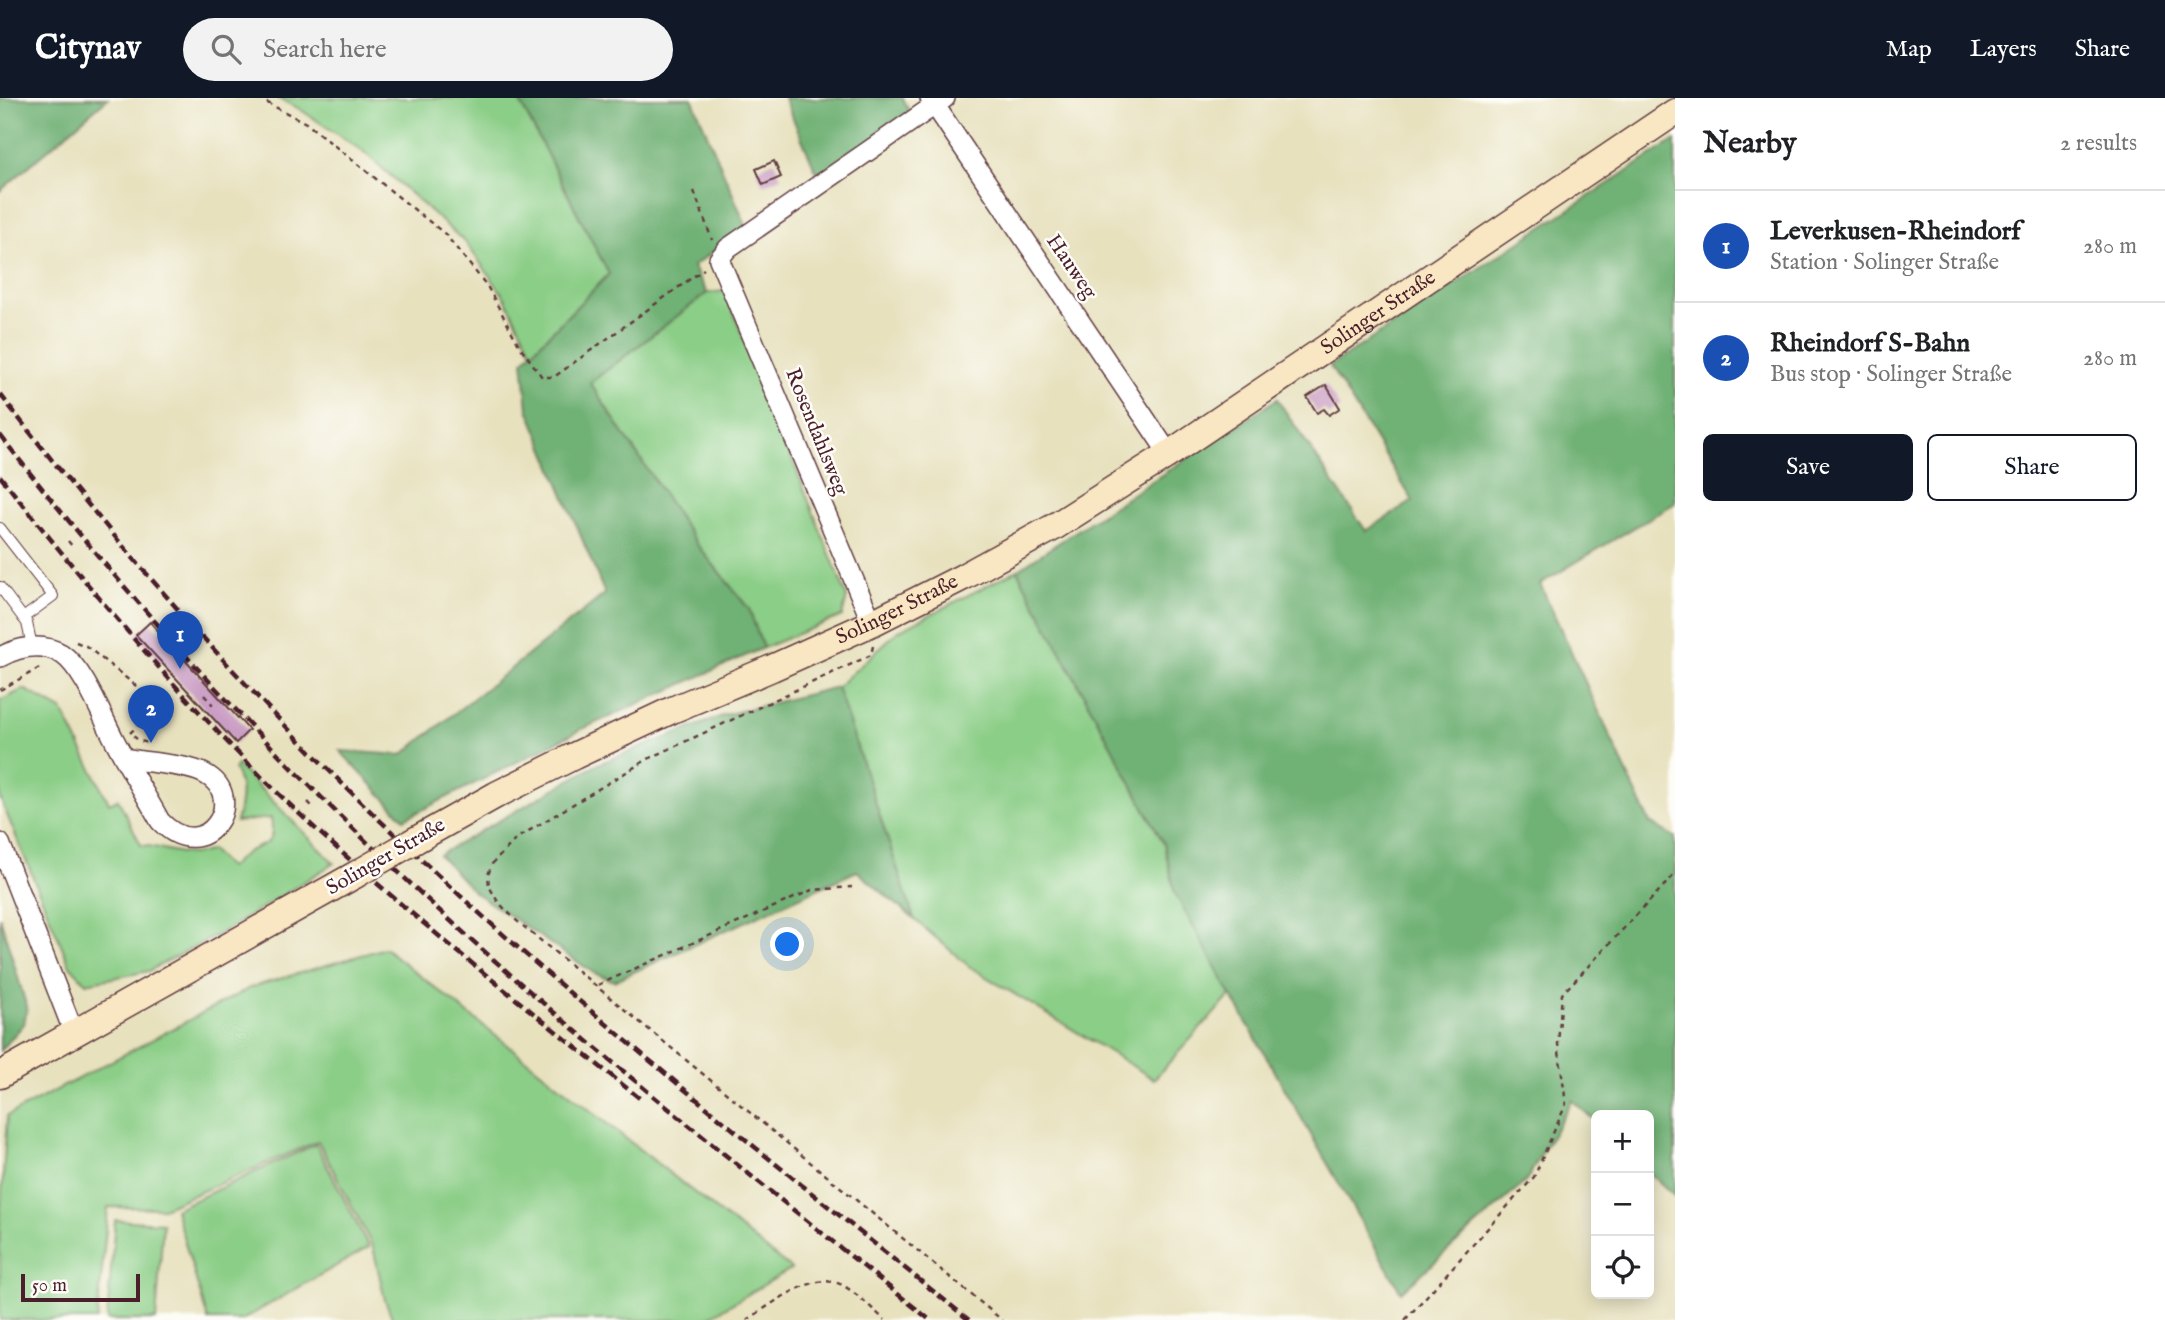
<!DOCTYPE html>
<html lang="en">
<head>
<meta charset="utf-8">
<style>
  body { margin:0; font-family:"IM FELL English",serif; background:#f2f2f2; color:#202124 }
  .controls { position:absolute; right:21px; bottom:21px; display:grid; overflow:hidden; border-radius:10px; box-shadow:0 4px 18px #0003 }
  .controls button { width:63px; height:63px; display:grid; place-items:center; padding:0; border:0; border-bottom:2px solid #e0e0e0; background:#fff; color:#202124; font:35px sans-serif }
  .scale { position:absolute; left:21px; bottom:18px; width:119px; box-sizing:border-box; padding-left:7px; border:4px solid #4a1f2b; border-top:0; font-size:19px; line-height:24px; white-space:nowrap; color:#4a1f2b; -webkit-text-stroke:5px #fdfcf7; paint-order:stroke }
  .you { position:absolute; left:788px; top:847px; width:24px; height:24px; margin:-18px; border:5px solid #fff; border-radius:50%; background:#1a73e8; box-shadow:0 0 0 10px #1a73e833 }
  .badge { display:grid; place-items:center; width:46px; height:46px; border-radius:50%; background:#111827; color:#fff; font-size:23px; font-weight:700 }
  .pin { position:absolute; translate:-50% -58px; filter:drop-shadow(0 2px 4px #0008) }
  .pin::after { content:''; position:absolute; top:37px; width:24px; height:21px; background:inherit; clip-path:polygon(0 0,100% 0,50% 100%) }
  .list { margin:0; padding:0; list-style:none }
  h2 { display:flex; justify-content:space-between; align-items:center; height:91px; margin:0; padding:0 28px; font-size:30px }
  h2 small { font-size:23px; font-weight:400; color:#757577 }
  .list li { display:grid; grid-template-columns:46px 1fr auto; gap:21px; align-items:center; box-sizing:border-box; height:112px; padding:0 28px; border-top:2px solid #e0e0e0 }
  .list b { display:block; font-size:26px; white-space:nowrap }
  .list p { margin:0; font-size:23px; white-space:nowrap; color:#757577 }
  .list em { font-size:23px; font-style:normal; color:#757577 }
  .actions { display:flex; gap:14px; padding:21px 28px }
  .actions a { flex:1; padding:16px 0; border:2px solid #111827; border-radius:10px; text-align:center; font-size:24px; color:#111827 }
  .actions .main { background:#111827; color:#fff }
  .icon { flex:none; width:38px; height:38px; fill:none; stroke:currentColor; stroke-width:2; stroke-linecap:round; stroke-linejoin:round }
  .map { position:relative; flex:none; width:1675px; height:1222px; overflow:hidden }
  header { display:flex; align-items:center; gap:42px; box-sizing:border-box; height:98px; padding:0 35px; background:#111827; color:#fff }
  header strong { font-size:33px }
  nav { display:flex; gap:38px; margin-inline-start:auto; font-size:24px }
  .search { width:490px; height:63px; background:#f2f2f2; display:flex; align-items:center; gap:18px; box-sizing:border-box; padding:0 24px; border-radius:38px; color:#757577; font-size:26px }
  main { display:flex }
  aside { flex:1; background:#fff }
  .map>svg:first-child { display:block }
  .green { fill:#8bce87; stroke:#6a7659; stroke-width:2 }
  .forest { fill:#70b174; stroke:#5d6850; stroke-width:2 }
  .building { fill:#ca9ec4 }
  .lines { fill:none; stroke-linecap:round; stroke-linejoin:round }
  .lane-casing { stroke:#623c41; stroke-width:12 }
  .street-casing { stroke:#623c41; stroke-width:22 }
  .secondary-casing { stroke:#623c41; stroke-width:29 }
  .path { stroke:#623c41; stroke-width:2.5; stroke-dasharray:5 5; stroke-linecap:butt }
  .lane { stroke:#fff; stroke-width:10 }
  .street { stroke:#fff; stroke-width:19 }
  .secondary { stroke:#f9e7c3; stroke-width:26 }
  .rail { stroke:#4a1f2b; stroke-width:4.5; stroke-dasharray:10 5; stroke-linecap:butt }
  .secondary-bridge-casing { stroke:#623c41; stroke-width:29; stroke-linecap:butt }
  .secondary-bridge { stroke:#f9e7c3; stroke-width:26 }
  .labels { text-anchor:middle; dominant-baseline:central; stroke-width:5; stroke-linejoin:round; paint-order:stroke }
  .street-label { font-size:21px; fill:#4a1f2b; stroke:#fdfcf7 }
</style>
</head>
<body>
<header>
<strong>Citynav</strong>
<div class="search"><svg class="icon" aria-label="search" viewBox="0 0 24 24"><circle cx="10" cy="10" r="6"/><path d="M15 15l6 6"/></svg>Search here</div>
<nav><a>Map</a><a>Layers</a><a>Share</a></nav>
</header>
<main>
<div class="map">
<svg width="1675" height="1222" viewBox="0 0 1675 1222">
  <rect width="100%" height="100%" fill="#fdfcf7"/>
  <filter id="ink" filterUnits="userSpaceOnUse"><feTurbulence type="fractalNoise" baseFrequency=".0143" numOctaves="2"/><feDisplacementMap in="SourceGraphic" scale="14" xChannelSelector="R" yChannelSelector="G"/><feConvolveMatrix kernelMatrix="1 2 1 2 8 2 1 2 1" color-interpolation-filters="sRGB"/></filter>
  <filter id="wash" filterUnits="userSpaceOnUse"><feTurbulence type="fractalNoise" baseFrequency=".00686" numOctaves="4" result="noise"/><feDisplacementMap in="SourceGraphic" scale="28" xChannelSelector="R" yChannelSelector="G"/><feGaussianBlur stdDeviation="1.57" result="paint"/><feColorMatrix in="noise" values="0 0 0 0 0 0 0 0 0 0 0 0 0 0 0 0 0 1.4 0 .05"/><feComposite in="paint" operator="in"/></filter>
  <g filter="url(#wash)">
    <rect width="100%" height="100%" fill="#e7e1be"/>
    <g class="green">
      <path d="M277,0H518L609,176L532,254L504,198L466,145L364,54L298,10Z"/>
      <path d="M725,193L847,499L842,518L763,550L749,511L698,448L590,285L707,195Z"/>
      <path d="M1017,472L1164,746L1175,795L1231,897L1154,981L970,869L914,821L837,589L898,533Z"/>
      <path d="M24,591L62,612L109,705L118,701L141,747C166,749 187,762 211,752L229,770C234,765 240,759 246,755C267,742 275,750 271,720L236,724C241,705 244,688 234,671L237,667L334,765L228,831L149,873L86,885L70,868L0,700V603Z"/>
      <path d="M385,850L791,1171L704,1222H393L385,1202L373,1149L318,1043L163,1110L108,1109L97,1222H0V1124L7,1018L252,889Z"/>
      <path d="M316,1046L369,1149L242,1222H208L175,1111Z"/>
      <path d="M115,1122L163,1125L156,1222H107Z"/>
    </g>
    <g class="forest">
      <path d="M0,0H108L0,93Z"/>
      <path d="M518,0H692L747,130L693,168L707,195L590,285L698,448L749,511L763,550L582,631L404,721L340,653L402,657L605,496L528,311L523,263L609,176Z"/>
      <path d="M784,0H902L911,16L819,80Z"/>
      <path d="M1675,42V405L1540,486L1650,725L1675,739V1099L1649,1074V1017H1596V1024L1572,1002L1526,1083L1401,1194L1231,897L1175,795L1164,746L1017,472L1277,301L1366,433L1413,403L1330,268Z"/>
      <path d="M837,589L914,821L857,773L614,883L594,875L474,794L439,757L598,666L725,617Z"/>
      <path d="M0,819L27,910L24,926L0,953Z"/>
    </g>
    <g id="blocks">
      <g class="building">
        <path d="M774,63L781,79L763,87L756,71Z"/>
        <path d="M1326,287L1340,310L1329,317L1324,311L1317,315L1307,299Z"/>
        <path d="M150,524L249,632L236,645L136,537Z"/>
      </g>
    </g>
  </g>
  <g filter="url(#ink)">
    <use href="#blocks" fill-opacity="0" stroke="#623c41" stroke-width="2"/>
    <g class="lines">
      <defs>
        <g id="lane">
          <path d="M0,430L53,498L23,520"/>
          <path d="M0,489L27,525L32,548"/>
        </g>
        <g id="street">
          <path d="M930,0L1169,356"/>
          <path d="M872,525L719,161L728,150L945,0"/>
          <path d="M0,559C19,549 42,544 62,556C84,571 102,619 115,643C129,670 145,696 160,723C205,771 250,700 205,676C187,666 147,665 124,660"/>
          <path d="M0,745L74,935"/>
        </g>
        <g id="secondary">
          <path id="s1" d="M414,743L496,697L574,658L672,612L772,570L872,525L963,479L1054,429L1169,356L1675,14"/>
          <path d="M0,977L355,777"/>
        </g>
      </defs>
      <use href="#lane" class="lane-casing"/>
      <use href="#street" class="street-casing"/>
      <use href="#secondary" class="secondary-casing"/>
      <g class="path">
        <path d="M258,0L306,25L445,136L487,188L519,247L542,279H554L704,171"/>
        <path d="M694,93L712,142"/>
        <path d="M68,443L73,449"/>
        <path d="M76,544L86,548L160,607"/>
        <path d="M873,548L871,557L648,661L517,740L492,766L488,777L489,788L498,804L517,823L1002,1222"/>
        <path d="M0,592L43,568"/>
        <path d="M204,597L213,607"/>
        <path d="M130,635L172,595"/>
        <path d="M133,638L140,643L149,645"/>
        <path d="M308,704L312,708"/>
        <path d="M598,887L812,792L852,789"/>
        <path d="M747,1222C771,1207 813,1172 842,1187C857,1195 872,1211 885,1222"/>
        <path d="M1405,1222L1534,1079L1566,1006L1558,946L1562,896L1675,776"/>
      </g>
      <use href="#lane" class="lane"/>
      <use href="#street" class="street"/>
      <use href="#secondary" class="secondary"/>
      <g class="rail">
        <path d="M0,296C111,440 232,578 362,705C552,891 763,1055 969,1222"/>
        <path d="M0,337C155,537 331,719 520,885C654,1002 793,1111 930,1222"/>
        <path d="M0,378C100,504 209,635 329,743C430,834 537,918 643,1003"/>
      </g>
      <defs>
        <path id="secondary-bridge" d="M355,777L414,743"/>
      </defs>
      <use href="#secondary-bridge" class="secondary-bridge-casing"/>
      <use href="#secondary-bridge" class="secondary-bridge"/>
    </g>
  </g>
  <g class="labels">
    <g class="street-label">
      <text transform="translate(1071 169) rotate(56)">Hauweg</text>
      <text stroke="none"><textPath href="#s1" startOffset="1102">Solinger Straße</textPath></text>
      <text transform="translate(816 334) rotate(68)">Rosendahlsweg</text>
      <text stroke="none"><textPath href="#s1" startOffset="536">Solinger Straße</textPath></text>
      <text transform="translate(386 759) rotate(-30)">Solinger Straße</text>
    </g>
  </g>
</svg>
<div class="controls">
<button>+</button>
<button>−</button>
<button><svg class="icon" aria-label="locate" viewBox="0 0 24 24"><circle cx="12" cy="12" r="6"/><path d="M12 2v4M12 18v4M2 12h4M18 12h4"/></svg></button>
</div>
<div class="scale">50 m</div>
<div class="you"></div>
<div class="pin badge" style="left:180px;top:571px;background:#1a4fb4">1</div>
<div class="pin badge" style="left:151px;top:645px;background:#1a4fb4">2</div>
</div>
<aside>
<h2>Nearby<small>2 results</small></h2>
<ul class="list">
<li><span class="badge" style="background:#1a4fb4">1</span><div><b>Leverkusen-Rheindorf</b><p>Station · Solinger Straße</p></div><em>280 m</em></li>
<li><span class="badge" style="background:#1a4fb4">2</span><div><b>Rheindorf S-Bahn</b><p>Bus stop · Solinger Straße</p></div><em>280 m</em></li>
</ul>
<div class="actions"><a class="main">Save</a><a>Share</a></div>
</aside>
</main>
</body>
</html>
